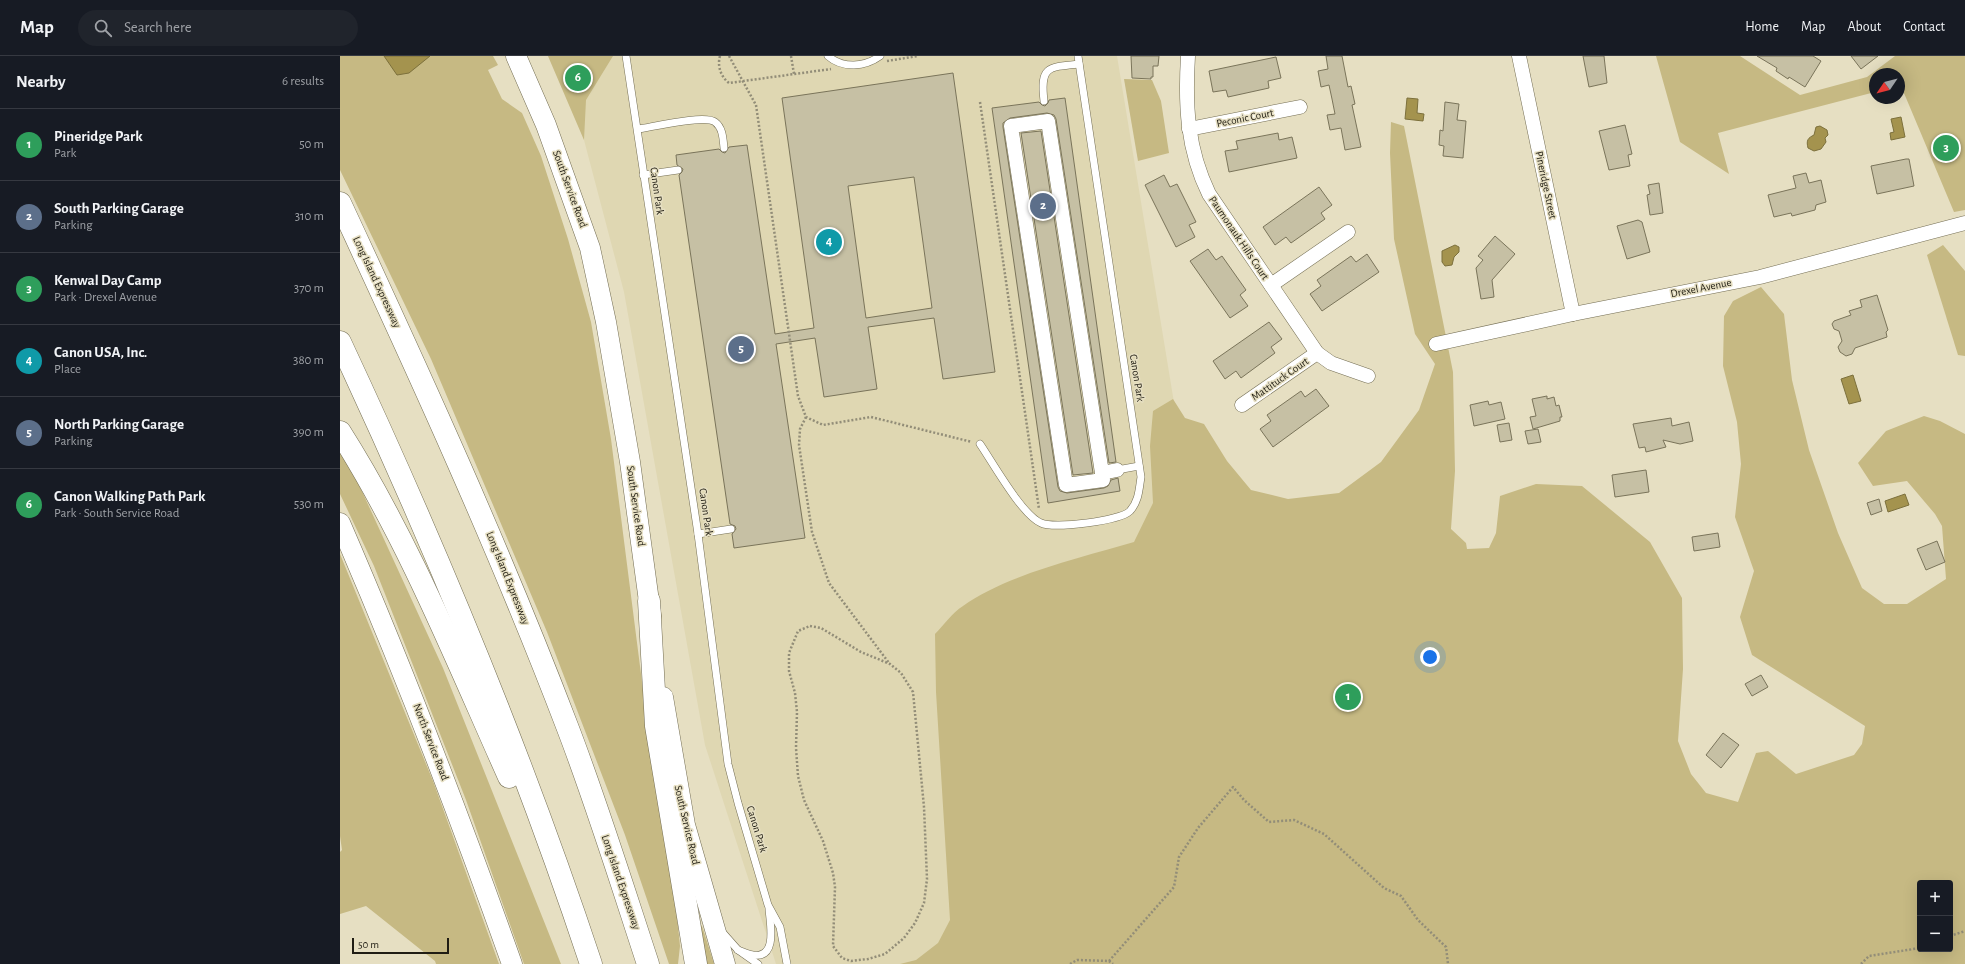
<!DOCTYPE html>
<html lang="en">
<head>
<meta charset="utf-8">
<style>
  body { margin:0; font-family:"Alegreya Sans",sans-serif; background:#20242c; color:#f1f3f6 }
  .controls { position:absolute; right:12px; bottom:12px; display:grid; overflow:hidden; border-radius:4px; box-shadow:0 4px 16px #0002 }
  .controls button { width:36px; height:36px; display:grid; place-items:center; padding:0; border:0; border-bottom:1px solid #363941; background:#171b24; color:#f1f3f6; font:20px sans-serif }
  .compass { position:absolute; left:1529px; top:12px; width:36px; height:36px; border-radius:50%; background:#171b24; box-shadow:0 4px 16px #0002; rotate:235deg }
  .scale { position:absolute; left:12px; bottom:10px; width:97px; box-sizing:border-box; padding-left:4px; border:2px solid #201d13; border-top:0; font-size:11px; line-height:14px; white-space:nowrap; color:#201d13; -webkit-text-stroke:3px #e6dfc2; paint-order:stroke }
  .you { position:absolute; left:1090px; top:601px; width:14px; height:14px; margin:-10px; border:3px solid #fff; border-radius:50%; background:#1a73e8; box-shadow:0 0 0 6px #1a73e833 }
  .badge { display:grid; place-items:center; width:26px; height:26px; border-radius:50%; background:#2563eb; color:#fff; font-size:13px; font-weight:700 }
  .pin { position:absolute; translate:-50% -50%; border:2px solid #fff; box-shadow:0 1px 4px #0006 }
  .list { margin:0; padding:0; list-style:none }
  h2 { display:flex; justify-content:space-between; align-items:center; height:52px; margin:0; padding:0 16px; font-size:17px }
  h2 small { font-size:13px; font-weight:400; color:#9ea1a6 }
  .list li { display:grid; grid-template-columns:26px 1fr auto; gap:12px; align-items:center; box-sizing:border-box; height:72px; padding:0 16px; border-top:1px solid #363941 }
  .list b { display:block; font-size:15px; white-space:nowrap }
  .list p { margin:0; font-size:13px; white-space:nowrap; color:#9ea1a6 }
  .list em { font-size:13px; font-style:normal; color:#9ea1a6 }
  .icon { flex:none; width:22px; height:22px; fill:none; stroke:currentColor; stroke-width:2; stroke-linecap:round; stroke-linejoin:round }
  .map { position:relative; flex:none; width:1625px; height:908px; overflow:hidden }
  header { display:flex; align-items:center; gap:24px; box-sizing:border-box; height:56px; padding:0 20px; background:#171b24; border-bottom:1px solid #363941 }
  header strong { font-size:19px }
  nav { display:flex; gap:22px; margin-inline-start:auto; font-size:14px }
  .search { width:280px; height:36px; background:#20242c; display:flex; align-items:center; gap:10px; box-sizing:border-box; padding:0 14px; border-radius:22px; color:#9ea1a6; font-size:15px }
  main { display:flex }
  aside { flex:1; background:#171b24 }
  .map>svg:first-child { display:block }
  .built { fill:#dfd7b2 }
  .green { fill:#c6b983; fill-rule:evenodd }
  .water { fill:#a4934e; stroke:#7c703c }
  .building { fill:#c6c0a4; stroke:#7a745a; fill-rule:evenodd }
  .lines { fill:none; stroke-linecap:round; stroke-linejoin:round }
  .lane-casing { stroke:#746e54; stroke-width:8 }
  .street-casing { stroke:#746e54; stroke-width:15 }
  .secondary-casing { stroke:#746e54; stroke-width:21 }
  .highway-casing { stroke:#746e54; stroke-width:23 }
  .path { stroke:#928d78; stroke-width:2.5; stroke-dasharray:2 2; stroke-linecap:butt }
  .lane { stroke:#fff; stroke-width:7 }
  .street { stroke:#fff; stroke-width:14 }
  .secondary { stroke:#fff; stroke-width:20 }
  .highway { stroke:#fff; stroke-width:22 }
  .labels { text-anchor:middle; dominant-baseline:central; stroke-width:3; stroke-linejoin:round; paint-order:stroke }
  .street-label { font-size:11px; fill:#201d13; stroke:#e6dfc2 }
</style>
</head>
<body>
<header>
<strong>Map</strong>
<div class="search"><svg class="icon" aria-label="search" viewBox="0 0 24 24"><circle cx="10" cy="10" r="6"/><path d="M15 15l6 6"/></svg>Search here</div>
<nav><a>Home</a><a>Map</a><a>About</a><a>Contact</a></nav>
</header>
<main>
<aside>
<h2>Nearby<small>6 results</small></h2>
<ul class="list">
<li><span class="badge" style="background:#2e9e5b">1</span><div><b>Pineridge Park</b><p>Park</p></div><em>50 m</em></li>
<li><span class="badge" style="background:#5c6f8a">2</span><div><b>South Parking Garage</b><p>Parking</p></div><em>310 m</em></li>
<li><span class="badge" style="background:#2e9e5b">3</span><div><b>Kenwal Day Camp</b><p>Park · Drexel Avenue</p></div><em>370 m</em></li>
<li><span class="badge" style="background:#0f9aa8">4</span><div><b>Canon USA, Inc.</b><p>Place</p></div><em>380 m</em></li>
<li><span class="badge" style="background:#5c6f8a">5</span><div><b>North Parking Garage</b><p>Parking</p></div><em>390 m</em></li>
<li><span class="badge" style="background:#2e9e5b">6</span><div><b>Canon Walking Path Park</b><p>Park · South Service Road</p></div><em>530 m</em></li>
</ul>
</aside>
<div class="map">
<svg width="1625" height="908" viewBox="0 0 1625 908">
  <rect width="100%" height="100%" fill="#e6dfc2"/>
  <path class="built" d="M208,0H777L876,602L700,908H436L365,689L284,236L244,84Z"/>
  <g class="green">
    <path d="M0,0H153L158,9L148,14L162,43L182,57L201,100L228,183L251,266L271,383L307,665L335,840L340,890L338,908H329L285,779L207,576L91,303L0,114Z"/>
    <path d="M208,0H273L246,44L244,84Z"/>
    <path d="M1316,0H1400L1460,39L1527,21L1555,0H1625V154L1614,156L1561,30H1559V18H1535V36L1378,77L1389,118L1340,86Z"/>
    <path d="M784,23L812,24L821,45L829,97L798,105Z"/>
    <path d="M1051,66L1064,70L1113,316L1115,415L1111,473L1126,487L1127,493L1149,492L1156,477L1160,440L1196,428L1242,430L1310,486L1342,542L1343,613L1338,685L1351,718L1366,737L1398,746L1416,697L1428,695L1456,718L1514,699L1522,688L1525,670L1412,599L1400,561L1414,515L1395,461L1401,408L1397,366L1383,310L1384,260L1393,245L1421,231L1444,258L1452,324L1469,394L1498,477L1522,532L1544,548H1567L1606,523L1602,470L1595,458L1567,425L1533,430L1518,407L1546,375L1584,360L1600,365L1625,378V908H560L576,904L598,887L610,864L596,636L595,578C604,569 612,557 623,550C665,519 743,501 794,486L813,447L810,390L813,355L833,343L845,362L864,368L887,405L911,434L948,443L999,437L1041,406L1079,354L1095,308L1075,278L1054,183L1050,97ZM1580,827H1610V893H1580Z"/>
    <path d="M1603,189L1625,215V300L1618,299L1587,199Z"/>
    <path d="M0,395L15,420L103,612L221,908H184L126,744L34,510L0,438Z"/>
    <path d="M0,498L93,725L159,908H96L95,905L26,850L0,858V796L2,794L0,780Z"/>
    <path d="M357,860L363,873L374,908H365Z"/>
  </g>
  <g class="water">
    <path d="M44,0H90L69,17L57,19Z"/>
    <path d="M1067,42L1078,43L1077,57L1084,58L1083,65L1065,63Z"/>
    <path d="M1561,61L1565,81L1551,84L1550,77L1554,76L1551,63Z"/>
    <path d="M1480,70L1487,74L1488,79L1485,82L1486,86L1481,93L1474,95L1468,92C1466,84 1468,82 1474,79L1476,71Z"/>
    <path d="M1115,189L1119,191V196L1114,201L1112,209L1105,210L1102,206V195Z"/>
    <path d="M1513,319L1521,345L1509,348L1501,323Z"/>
    <path d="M1565,438L1569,449L1548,456L1545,445Z"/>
  </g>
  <g class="building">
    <path d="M791,0H819L818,10H813V21H811V23L792,22Z"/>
    <path d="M986,0H1002L1008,31L1011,30L1015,48L1012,49L1021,91L1005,94L1001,72L990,74L987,59L995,58L992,43L989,29L981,31L978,15L988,13Z"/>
    <path d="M1243,0H1264L1267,27L1249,31Z"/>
    <path d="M1417,0H1473L1481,5L1465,31L1449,21L1448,23L1436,15L1437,12Z"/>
    <path d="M1511,0H1538L1521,13Z"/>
    <path d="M936,1L941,22L928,25L929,32L888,41L886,34L873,36L869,15Z"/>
    <path d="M613,17L655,316L603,323L594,262L528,271L537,333L484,341L475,282L436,288L465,482L394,492L392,478L396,473L395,470L390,468L339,119L342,116L343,113L337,109L336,99L379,93L382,96L385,97L389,91L407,89L435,278L474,272L442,42ZM574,121L592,252L526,262L508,130Z"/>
    <path d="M725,42L776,406L769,407L716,63L714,59L707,57L670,62L663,67V71L718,431L720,435L727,437L764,432L768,430L771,424L778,422L780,435L708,447L652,52L699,46L702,49L705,50L708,47L709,44Z"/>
    <path d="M1105,46L1119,48L1117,64L1126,65L1123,102L1103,100L1104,90L1099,89L1100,74L1103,75Z"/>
    <path d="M1285,69L1292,98L1288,99L1290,110L1269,114L1259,75Z"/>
    <path d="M701,75L753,417L733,419L681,77Z"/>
    <path d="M938,77L939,84L952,81L957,102L889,116L885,95L898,93L896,85Z"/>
    <path d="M1566,103H1569L1574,130L1537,138L1531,110Z"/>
    <path d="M1466,117L1469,127L1481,124L1486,146L1476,149L1475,154L1452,160L1451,157L1434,161L1428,139L1456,132L1453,120Z"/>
    <path d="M824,119L830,131L837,128L856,166L849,169L855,181L836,191L805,129Z"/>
    <path d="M1319,127L1323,157L1310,159L1307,139L1310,138L1308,129Z"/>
    <path d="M979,131L992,149L981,157L985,163L951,187L946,181L935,189L923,171Z"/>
    <path d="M1298,164L1302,166L1310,196L1287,203L1277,170Z"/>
    <path d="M1155,180L1175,198L1152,224L1154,241L1141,243L1136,212L1143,204L1138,200Z"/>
    <path d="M868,193L876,204L882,200L906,234L900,239L908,250L890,262L850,205Z"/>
    <path d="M1027,198L1039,216L982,255L970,238L981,230L977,224L1011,200L1016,206Z"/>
    <path d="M1537,239L1548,274L1546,276L1547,281L1515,292L1512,298L1506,300L1500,296L1498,291L1502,285L1499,275L1494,273L1492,268L1494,265L1511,259L1509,255L1522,251L1520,244Z"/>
    <path d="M929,266L942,283L931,291L935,297L901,322L896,315L885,323L873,305Z"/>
    <path d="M976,333L989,350L933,391L920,373L931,365L927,359L961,335L965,341Z"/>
    <path d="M1207,340V343L1214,341L1216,350L1219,349L1222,361H1220V365L1193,373L1190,361L1196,360L1192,343Z"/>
    <path d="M1148,345L1149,349L1161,346L1165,363L1134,370L1130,349Z"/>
    <path d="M1331,362L1332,370L1349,366L1353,385L1340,388L1323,384L1326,391L1306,396L1305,391L1299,392L1293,368Z"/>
    <path d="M1169,367L1172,384L1160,386L1157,369Z"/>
    <path d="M1198,373L1201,386L1188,388L1185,375Z"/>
    <path d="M1306,414L1309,436L1275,441L1272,419Z"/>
    <path d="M1539,443L1542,455L1531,459L1527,447Z"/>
    <path d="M1378,477L1380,491L1354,495L1352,481Z"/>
    <path d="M1597,485L1605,506L1586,514L1577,493Z"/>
    <path d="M1421,619L1428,631L1412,640L1405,628Z"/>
    <path d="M1383,677L1399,689L1381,712L1366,699Z"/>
  </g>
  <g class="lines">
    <defs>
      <g id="lane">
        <path d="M286,0L358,478L388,708L398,747L428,849L440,871L447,908"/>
        <path d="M488,0C503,13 525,11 540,0"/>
        <path d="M704,45C700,11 707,11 739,8"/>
        <path d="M298,73C312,71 366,58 375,66C383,72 383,83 384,92"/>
        <path d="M303,119L338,114"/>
        <path d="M640,388C653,407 682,459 701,467C714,473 780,465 790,455C799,445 799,433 801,421L738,0"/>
        <path d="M777,414L799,410"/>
        <path d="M358,478L391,473"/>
        <path d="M383,877L398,894L418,908"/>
        <path d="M398,894C403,896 408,898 413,899C438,903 430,867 429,853"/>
      </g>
      <g id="street">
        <path d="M848,0C845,49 847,93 869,138L977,297L991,307L1028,320"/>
        <path d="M1179,0L1233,258"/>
        <path d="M849,73L960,51"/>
        <path d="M931,229L1008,176"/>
        <path d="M1096,288L1233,258L1420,221L1625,167"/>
        <path d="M902,349L977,297"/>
        <path d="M762,417L763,424L726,429L671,70L708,65L762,417L777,414"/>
      </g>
      <g id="secondary">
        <path d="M176,0L206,69L250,192L266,266L290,406L311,560"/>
        <path d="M0,467C63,612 119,759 172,908"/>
        <path d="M323,641L345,769L385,908"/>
      </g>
      <g id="highway">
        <path d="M0,147C80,319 159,492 227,670C257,748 282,829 308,908"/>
        <path d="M0,286C94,487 181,697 251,908"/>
        <path d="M0,376C68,483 117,605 169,721"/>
        <path d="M309,545L316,670L356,908"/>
      </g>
    </defs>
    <use href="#lane" class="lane-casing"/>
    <use href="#street" class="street-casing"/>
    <use href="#secondary" class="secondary-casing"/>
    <use href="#highway" class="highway-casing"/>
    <g class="path">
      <path d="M380,0C377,10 381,21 389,27L491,13"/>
      <path d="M389,0L416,49L458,340L466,361L483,369L531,361L632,386"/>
      <path d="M451,0L454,18"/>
      <path d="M547,5L578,0"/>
      <path d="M640,46L699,453"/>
      <path d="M466,361L460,373L459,389L472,476L489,527L549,607"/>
      <path d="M470,570L481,572L521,596L550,608L561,617L573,636L584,751L587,823L584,847L575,867L564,882L545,898L528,903L511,905L502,902L493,890L495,831L493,817L483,785L464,744L458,720L456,692L457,656L455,637L449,615V597L458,575Z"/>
      <path d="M1610,880L1625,875"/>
      <path d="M769,905L834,831L839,801L858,772L893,731L904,744L929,766L954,764L984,778L1044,832L1061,840L1078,864L1106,891L1108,908"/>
      <path d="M730,908L737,904L769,905L773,908"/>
      <path d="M1521,908L1529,900L1580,892"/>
    </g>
    <use href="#lane" class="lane"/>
    <use href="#street" class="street"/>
    <use href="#secondary" class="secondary"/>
    <use href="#highway" class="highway"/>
  </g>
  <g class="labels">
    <g class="street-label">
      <text transform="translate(905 62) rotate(-11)">Peconic Court</text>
      <text transform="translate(1206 129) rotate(78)">Pineridge Street</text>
      <text transform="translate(230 133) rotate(70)">South Service Road</text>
      <text transform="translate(317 135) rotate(82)">Canon Park</text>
      <text transform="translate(899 182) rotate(56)">Paumonauk Hills Court</text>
      <text transform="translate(37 226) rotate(65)">Long Island Expressway</text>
      <text transform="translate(1361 232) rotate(-11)">Drexel Avenue</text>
      <text transform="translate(797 322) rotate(81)">Canon Park</text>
      <text transform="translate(940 323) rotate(-35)">Mattituck Court</text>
      <text transform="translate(296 450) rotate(82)">South Service Road</text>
      <text transform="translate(366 456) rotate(82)">Canon Park</text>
      <text transform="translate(168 522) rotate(68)">Long Island Expressway</text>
      <text transform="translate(91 686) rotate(69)">North Service Road</text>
      <text transform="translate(347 769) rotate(77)">South Service Road</text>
      <text transform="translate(417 773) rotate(73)">Canon Park</text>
      <text transform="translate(281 826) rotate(71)">Long Island Expressway</text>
    </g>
  </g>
</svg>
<div class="controls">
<button>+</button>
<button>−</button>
</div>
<svg class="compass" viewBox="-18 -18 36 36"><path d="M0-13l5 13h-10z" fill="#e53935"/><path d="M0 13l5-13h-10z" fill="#9ea1a6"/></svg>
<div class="scale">50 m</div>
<div class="you"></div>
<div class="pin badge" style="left:1008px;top:641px;background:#2e9e5b">1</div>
<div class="pin badge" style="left:703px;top:150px;background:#5c6f8a">2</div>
<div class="pin badge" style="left:1606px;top:92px;background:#2e9e5b">3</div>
<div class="pin badge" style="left:489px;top:186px;background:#0f9aa8">4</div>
<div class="pin badge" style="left:401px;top:293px;background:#5c6f8a">5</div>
<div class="pin badge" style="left:238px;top:22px;background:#2e9e5b">6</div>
</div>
</main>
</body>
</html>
